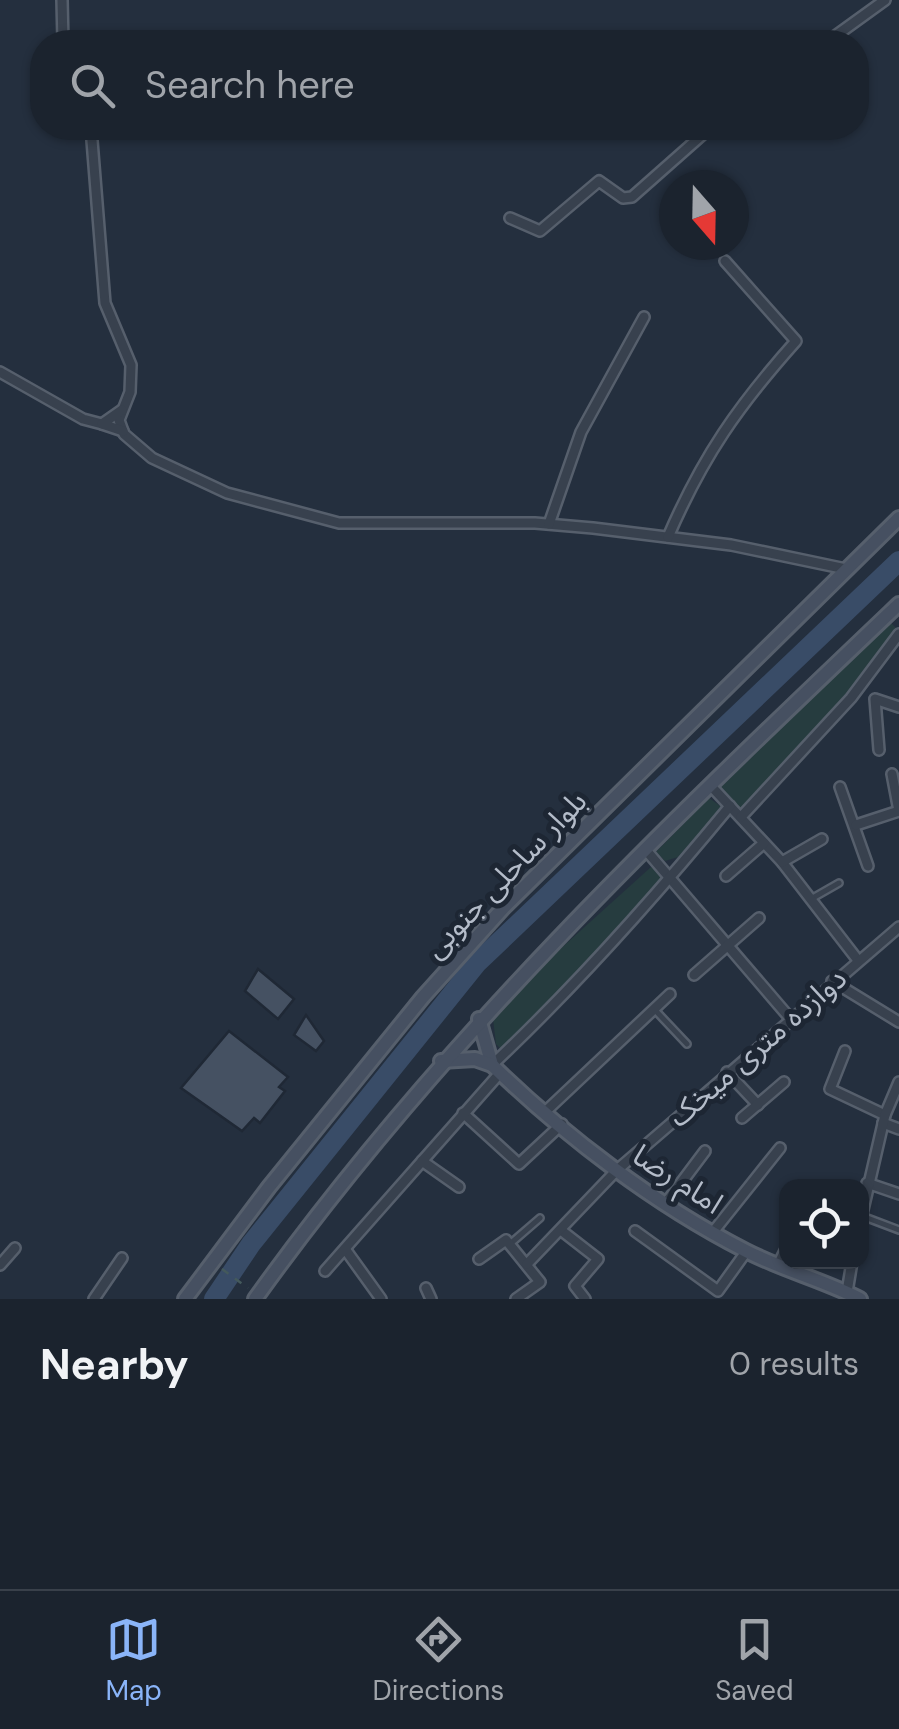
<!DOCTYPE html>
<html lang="en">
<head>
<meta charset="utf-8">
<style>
  body { margin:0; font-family:"DM Sans","Noto Sans Arabic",sans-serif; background:#282f3a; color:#f1f3f6 }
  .controls { position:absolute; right:30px; bottom:30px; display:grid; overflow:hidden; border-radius:20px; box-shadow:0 2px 8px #0004 }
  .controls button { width:90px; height:90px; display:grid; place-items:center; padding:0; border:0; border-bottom:2px solid #39404a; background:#1b232e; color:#f1f3f6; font:50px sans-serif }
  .compass { position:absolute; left:659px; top:170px; width:90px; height:90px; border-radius:50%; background:#1b232e; box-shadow:0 2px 8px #0004; rotate:160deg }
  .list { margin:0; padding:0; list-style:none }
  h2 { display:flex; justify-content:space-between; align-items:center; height:130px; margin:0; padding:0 40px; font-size:42px }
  h2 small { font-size:32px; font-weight:400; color:#a0a4aa }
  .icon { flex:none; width:55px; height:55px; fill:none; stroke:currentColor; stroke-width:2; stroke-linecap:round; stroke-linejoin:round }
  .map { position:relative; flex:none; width:899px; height:1299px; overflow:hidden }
  .search { position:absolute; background:#1b232e; box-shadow:0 2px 8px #0004; left:30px; right:30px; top:30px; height:110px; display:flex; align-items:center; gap:25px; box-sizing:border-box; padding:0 35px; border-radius:40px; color:#a0a4aa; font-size:38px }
  .sheet { height:290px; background:#1b232e }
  nav { display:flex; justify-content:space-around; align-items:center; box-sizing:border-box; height:140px; border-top:2px solid #39404a; background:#1b232e; font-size:28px; color:#a0a4aa }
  nav a { display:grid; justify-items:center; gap:5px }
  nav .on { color:#8ab4f8 }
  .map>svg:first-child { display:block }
  .green { fill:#263c3f }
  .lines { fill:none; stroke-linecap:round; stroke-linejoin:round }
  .river { stroke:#394c67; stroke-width:20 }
  .building { fill:#455162; stroke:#1f2835; stroke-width:2.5 }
  .lane-casing { stroke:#565f6c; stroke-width:10 }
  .street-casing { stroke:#565f6c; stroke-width:14 }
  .secondary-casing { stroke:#565f6c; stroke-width:18 }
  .path { stroke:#44595c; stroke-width:2.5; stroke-dasharray:8 8; stroke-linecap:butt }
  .lane { stroke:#38414e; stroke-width:5 }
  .street { stroke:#38414e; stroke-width:9 }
  .secondary { stroke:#465061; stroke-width:12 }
  .labels { text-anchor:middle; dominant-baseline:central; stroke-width:10; stroke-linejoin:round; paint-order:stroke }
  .street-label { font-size:30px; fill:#b4bcc9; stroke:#1d2633 }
</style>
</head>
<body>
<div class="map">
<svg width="899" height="1299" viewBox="0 0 899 1299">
  <rect width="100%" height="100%" fill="#242f3e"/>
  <g class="green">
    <path d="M890,622L897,629L847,693L741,809L721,787Z"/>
    <path d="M709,798L723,808L678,857L665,861L656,852Z"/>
    <path d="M651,867L656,868L665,885L503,1051L496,1044L493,1019L547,961Z"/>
  </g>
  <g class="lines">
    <path class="river" d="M214,1299L251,1244L477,963L899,561"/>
  </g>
  <g class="building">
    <path d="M258,969L294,999L278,1019L245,991Z"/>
    <path d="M306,1015L324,1041L316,1051L294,1035Z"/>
    <path d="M229,1031L288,1077L279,1087L285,1091L260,1123L254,1118L242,1131L181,1088Z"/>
  </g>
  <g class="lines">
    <defs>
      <g id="lane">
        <path d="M811,899L839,883"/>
        <path d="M654,1009L687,1044"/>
        <path d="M862,1216L899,1230"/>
        <path d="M510,1244L540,1218"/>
      </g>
      <g id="street">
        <path d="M62,0L63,42"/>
        <path d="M827,42L885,0"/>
        <path d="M91,128L105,303L131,365L130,392L119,420L124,434L152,458L227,493L339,523H535L593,528L731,545L846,569"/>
        <path d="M510,218L540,231L599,181L623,198L632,197L710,128"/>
        <path d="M0,372L83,419L102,424"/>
        <path d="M122,410L102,424L123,431"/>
        <path d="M549,524L581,432L644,317"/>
        <path d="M668,537C703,456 738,406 796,341L725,261"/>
        <path d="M879,750L875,699L899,707"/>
        <path d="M711,786L782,862L857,959"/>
        <path d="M840,787L868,866"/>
        <path d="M741,817L851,698L899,634"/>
        <path d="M856,825L899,811L892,774"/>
        <path d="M645,849L789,1017"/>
        <path d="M782,862L822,839"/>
        <path d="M726,876L764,843"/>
        <path d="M694,975L759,918"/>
        <path d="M832,981L899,1022"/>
        <path d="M845,1051L830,1089L885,1115"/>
        <path d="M492,1065C578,984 655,897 730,806"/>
        <path d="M727,1072L758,1105"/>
        <path d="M546,1111L670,994"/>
        <path d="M463,1113L519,1164L562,1124"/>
        <path d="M742,1118L784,1082"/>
        <path d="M883,1123L899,1129"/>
        <path d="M422,1161L459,1187"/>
        <path d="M867,1183L899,1194"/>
        <path d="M666,1203L705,1151"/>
        <path d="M862,1214L885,1115L899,1082"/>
        <path d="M562,1231L598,1259L575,1286L585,1299"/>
        <path d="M635,1231L718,1291L746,1252"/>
        <path d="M713,1232L780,1148"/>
        <path d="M345,1249L381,1299"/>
        <path d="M479,1259L506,1240L540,1282L516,1299"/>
        <path d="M527,1264L617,1170L899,927"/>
        <path d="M0,1265L15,1248"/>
        <path d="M778,1265L786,1249"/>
        <path d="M325,1271L500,1073"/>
        <path d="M426,1288L431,1299"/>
        <path d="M847,1292L852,1262"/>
        <path d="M94,1299L122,1258"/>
      </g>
      <g id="secondary">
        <path d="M479,1019L492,1065"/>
        <path d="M441,1061L475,1059L492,1065C565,1136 654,1204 746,1251C783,1270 823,1280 860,1299"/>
        <path d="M185,1299L269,1187L423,997L504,907L899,518"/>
        <path d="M255,1299C441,1039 669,823 899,604"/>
      </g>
    </defs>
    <use href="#lane" class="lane-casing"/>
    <use href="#street" class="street-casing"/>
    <use href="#secondary" class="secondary-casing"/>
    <path class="path" d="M222,1269L248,1288"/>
    <use href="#lane" class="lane"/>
    <use href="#street" class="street"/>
    <use href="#secondary" class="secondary"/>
  </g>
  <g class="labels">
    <g class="street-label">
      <text transform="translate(505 874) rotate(-46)">بلوار ساحلی جنوبی</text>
      <text transform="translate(757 1047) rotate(-41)">دوازده متری میخک</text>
      <text transform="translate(678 1179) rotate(33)">امام رضا</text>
    </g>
  </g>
</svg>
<div class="controls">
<button><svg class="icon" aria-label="locate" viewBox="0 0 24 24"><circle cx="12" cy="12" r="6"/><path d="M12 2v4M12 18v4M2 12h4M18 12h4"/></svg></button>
</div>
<svg class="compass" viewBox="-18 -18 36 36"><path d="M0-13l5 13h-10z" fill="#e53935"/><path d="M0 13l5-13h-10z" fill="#a0a4aa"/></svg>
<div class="search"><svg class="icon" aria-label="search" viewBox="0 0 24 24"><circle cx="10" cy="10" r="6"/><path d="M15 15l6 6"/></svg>Search here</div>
</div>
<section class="sheet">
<h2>Nearby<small>0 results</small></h2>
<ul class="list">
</ul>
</section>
<nav>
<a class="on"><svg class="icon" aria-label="map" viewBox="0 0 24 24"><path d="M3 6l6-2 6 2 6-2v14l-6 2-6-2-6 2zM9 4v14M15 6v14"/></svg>Map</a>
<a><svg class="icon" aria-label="directions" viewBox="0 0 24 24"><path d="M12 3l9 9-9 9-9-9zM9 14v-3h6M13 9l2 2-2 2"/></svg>Directions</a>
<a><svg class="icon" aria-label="saved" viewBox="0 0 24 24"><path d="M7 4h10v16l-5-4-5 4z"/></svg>Saved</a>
</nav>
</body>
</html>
